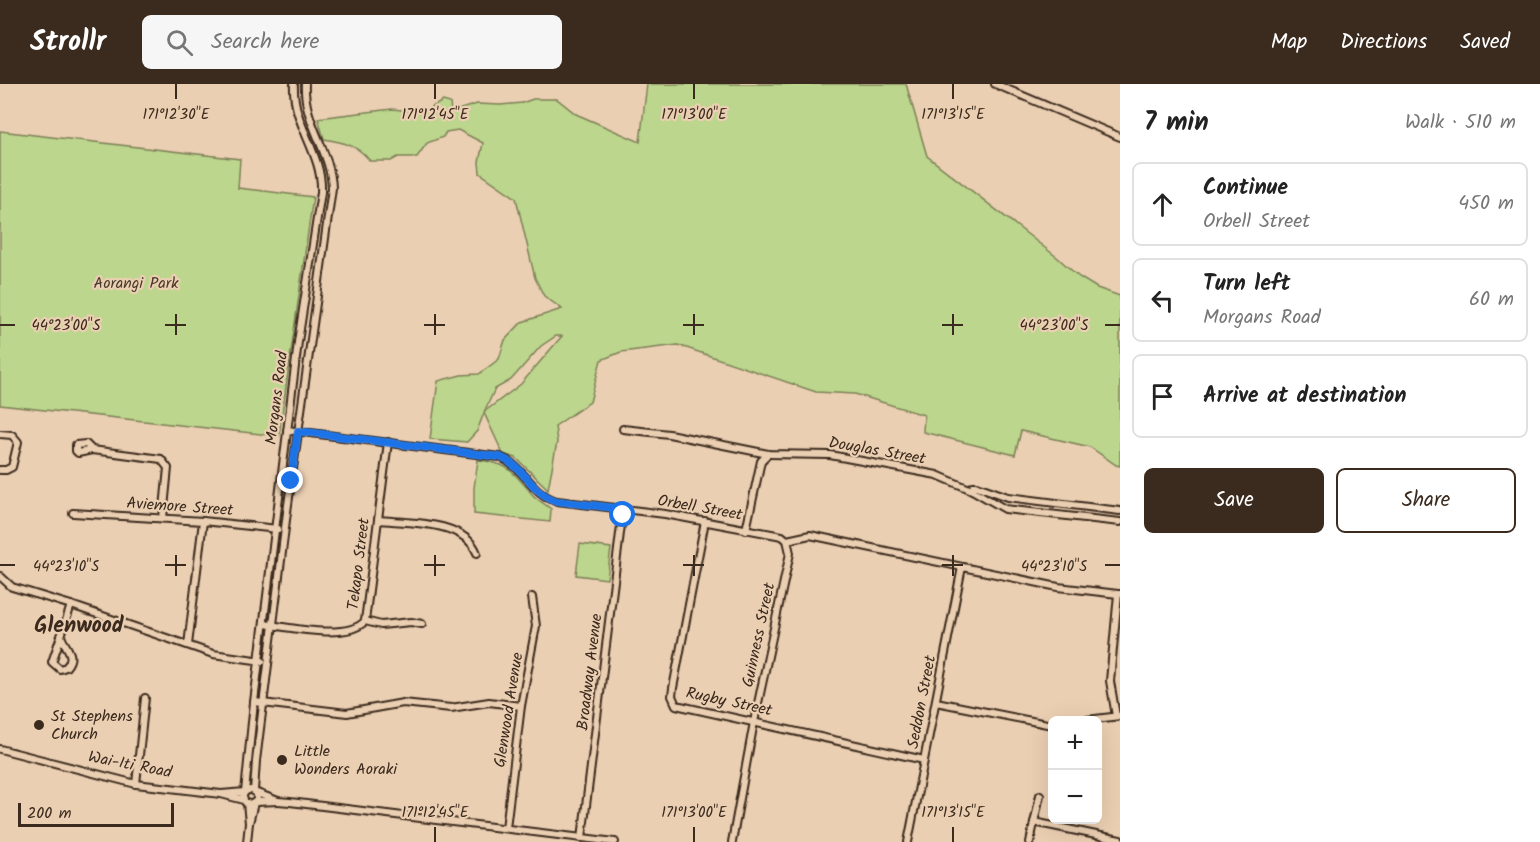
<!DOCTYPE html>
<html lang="en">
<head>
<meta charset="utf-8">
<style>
  body { margin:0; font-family:Kalam,sans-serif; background:#f6f6f6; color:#222 }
  .controls { position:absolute; right:18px; bottom:18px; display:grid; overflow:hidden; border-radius:9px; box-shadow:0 6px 24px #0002 }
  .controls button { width:54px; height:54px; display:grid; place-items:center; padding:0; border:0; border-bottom:2px solid #e0e0e0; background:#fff; color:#222; font:30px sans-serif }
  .scale { position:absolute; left:18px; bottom:15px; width:156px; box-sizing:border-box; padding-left:6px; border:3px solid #3b2a1e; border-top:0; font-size:16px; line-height:21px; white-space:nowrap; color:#3b2a1e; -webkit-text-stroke:4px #ebcfb2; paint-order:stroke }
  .stop { position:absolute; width:18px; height:18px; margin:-14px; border:4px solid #1a73e8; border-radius:50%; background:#fff }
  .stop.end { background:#1a73e8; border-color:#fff; box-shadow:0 2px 6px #0008 }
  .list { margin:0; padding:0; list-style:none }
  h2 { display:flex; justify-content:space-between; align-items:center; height:78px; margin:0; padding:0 24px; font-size:26px }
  h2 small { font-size:20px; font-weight:400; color:#767676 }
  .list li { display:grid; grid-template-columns:39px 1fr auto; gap:18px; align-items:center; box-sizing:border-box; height:84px; margin:0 12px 12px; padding:0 12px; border:2px solid #e0e0e0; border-radius:9px }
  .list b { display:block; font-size:22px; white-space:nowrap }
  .list p { margin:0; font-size:20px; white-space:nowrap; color:#767676 }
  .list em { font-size:20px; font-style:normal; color:#767676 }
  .actions { display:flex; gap:12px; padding:18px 24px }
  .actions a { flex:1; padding:14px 0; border:2px solid #3b2a1e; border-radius:9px; text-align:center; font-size:21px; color:#3b2a1e }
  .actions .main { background:#3b2a1e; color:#fff }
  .icon { flex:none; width:33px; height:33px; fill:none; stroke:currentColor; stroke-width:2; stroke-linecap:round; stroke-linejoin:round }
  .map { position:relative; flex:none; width:1120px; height:758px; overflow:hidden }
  header { display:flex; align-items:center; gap:36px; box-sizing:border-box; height:84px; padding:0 30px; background:#3b2a1e; color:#fff }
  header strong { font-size:28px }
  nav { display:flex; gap:33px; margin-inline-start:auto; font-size:21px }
  .search { width:420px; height:54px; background:#f6f6f6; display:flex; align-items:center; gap:15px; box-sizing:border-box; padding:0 21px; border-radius:9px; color:#767676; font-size:22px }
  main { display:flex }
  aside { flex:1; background:#fff }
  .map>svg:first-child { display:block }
  .green { fill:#bcd68d; stroke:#7c8056; stroke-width:1.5; fill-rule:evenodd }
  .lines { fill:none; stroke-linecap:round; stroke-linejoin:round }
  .minor-casing { stroke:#3b2a1e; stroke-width:10 }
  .minor { stroke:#ebcfb2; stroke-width:6 }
  .route { stroke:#1a73e8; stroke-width:8 }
  .ticks { fill:none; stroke:#3b2a1e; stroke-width:2 }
  .poi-dot { fill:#3b2a1e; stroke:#ebcfb2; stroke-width:2 }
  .labels { text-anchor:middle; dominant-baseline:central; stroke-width:4.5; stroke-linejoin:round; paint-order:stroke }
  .park-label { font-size:16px; fill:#483b29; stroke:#ebcfb2 }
  .street-label { font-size:16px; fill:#3b2a1e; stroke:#ebcfb2 }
  .poi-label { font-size:16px; fill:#3b2a1e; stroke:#ebcfb2; text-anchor:start }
  .district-label { font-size:22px; font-weight:bold; fill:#3b2a1e; stroke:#ebcfb2 }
  .ticks-label { font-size:15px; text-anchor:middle; fill:#3b2a1e; stroke:#ebcfb2; stroke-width:4.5; stroke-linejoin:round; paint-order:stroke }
</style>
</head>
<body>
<header>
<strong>Strollr</strong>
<div class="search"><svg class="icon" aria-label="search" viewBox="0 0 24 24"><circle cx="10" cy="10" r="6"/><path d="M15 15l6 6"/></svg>Search here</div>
<nav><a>Map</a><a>Directions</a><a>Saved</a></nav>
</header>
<main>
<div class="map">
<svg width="1120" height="758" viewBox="0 0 1120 758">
  <rect width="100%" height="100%" fill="#ebcfb2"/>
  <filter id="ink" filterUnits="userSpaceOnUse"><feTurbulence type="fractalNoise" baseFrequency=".0167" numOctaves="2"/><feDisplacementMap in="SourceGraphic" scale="12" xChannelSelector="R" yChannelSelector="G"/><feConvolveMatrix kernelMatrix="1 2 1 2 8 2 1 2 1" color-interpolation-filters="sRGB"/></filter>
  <g filter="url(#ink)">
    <g class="green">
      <path d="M647,0H906L927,72L1058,174L1079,193L1097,204L1120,212V382L1116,381L1090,363L1021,347L1015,371L923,348L924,331L855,310L816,308L678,261L621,268L601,276L590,318L555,342L557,358L548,405L516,374L503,370L484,329L477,347L467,358L430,355L438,297L461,291L479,290L499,275L505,256L522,238L562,225L544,212L535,194L516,114L480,89L479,78L483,59L458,46L446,48L443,53L427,59L417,73H398L391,77H370C358,61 343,58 324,55L318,34L392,25L423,28L443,17L450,19L451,28L477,20L500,21L522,19L533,15H557L576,30L640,58ZM556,252H562L521,300L484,328L495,305L511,296L541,262Z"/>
      <path d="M0,47L240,75L238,104L313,113L279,352L0,321Z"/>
      <path d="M478,376C509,379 513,388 532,410C537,416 545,420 551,425L550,438L474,430V404Z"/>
      <path d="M580,460L611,464L607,495L576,491Z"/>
    </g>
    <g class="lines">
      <defs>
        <g id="minor">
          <path d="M995,0L1120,53"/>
          <path d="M623,345L669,350L768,370L830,371L937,391L972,406L1005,425L1120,438"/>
          <path d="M287,346L500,373C525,383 532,411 557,417L665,430L782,452L787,456L810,451L1058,503L1118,510"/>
          <path d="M0,350L12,351L18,358L12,383L6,386H0"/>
          <path d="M92,366L86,360L76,361V367L78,369L92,366L161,375L168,384L163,434"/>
          <path d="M972,406L973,402H977L1008,413L1120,427"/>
          <path d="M73,429L203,437L278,445"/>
          <path d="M378,436C409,439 464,436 477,469"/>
          <path d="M705,437L673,604L672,612L676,621L924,676"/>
          <path d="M746,446L761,377L768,370"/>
          <path d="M0,492L12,503L71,521L213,570L262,577"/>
          <path d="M365,537L381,541L411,538L422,540"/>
          <path d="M264,540C288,543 347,557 365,537L388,358"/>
          <path d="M61,552L52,578L60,585L66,583C77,571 65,564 61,552L71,521"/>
          <path d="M188,561L203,437"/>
          <path d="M254,618L347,629L403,619L451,624L489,618L521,622"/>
          <path d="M936,618L1052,641"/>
          <path d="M1116,632L1110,597L1118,510H1120"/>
          <path d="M1087,636L1120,632"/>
          <path d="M0,665L136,700L221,710L244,716"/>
          <path d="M136,700L145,614"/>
          <circle cx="250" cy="713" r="7"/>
          <path d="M254,707L256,677L287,428L332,104C331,67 303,38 305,0"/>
          <path d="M257,709L278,717L290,718L615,758"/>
          <path d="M221,710L245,708L254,618L298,258L321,108C323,69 292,41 294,0"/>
          <path d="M256,718L278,717"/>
          <path d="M247,719L249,739L254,719"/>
          <path d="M1034,738L1120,756"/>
          <path d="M506,744L521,622L536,542L532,513"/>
          <path d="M582,754L623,425"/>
          <path d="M247,758L249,739"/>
          <path d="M732,758L754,638L790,469L787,456"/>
          <path d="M908,758L962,483"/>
          <path d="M1030,758L1040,711"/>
        </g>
      </defs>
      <use href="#minor" class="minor-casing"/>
      <use href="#minor" class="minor"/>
    </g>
  </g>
  <g class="lines" filter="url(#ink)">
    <path class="route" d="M291,397L298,347L500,373C525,383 532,410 557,417L623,425V431"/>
  </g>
  <path class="ticks" d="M176,0V15M435,0V15M694,0V15M953,0V15M176,230V251M435,230V251M694,230V251M953,230V251M0,241H15M165,241H186M424,241H445M683,241H704M942,241H963M1105,241H1120M176,471V492M435,471V492M694,471V492M953,471V492M0,481H15M165,481H186M424,481H445M683,481H704M942,481H963M1105,481H1120M435,743V758M694,743V758M953,743V758"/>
  <g class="poi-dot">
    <circle cx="39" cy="641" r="6"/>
    <circle cx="282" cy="676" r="6"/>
  </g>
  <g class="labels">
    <g class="park-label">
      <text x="136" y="199">Aorangi Park</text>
    </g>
    <g class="street-label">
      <text transform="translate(277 314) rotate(-83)">Morgans Road</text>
      <text transform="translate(877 367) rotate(10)">Douglas Street</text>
      <text transform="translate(180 423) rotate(4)">Aviemore Street</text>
      <text transform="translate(700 424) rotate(10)">Orbell Street</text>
      <text transform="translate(359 480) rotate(-83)">Tekapo Street</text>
      <text transform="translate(759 551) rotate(-78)">Guinness Street</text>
      <text transform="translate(590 588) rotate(-83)">Broadway Avenue</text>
      <text transform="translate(729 618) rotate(12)">Rugby Street</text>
      <text transform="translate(922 618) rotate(-79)">Seddon Street</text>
      <text transform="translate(509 626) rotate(-81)">Glenwood Avenue</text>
      <text transform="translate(130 681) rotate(11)">Wai-Iti Road</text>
    </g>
    <g class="poi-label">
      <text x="51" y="632">St Stephens<tspan x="51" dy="18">Church</tspan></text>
      <text x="294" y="667">Little<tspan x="294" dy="18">Wonders Aoraki</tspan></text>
    </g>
    <g class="district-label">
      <text x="79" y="542">Glenwood</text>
    </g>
  </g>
  <g class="ticks-label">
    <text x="176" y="35">171°12'30"E</text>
    <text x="435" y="35">171°12'45"E</text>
    <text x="694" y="35">171°13'00"E</text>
    <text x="953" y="35">171°13'15"E</text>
    <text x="66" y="246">44°23'00"S</text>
    <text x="1054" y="246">44°23'00"S</text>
    <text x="66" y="487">44°23'10"S</text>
    <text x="1054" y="487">44°23'10"S</text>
    <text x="435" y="733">171°12'45"E</text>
    <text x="694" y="733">171°13'00"E</text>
    <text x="953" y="733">171°13'15"E</text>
  </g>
</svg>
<div class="controls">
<button>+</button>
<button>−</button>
</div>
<div class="scale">200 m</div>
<div class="stop" style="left:623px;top:431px"></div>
<div class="stop end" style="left:291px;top:397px"></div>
</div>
<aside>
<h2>7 min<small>Walk · 510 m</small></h2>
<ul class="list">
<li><svg class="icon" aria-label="ahead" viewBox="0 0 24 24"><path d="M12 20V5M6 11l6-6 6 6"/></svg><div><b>Continue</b><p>Orbell Street</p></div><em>450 m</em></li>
<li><svg class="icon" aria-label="left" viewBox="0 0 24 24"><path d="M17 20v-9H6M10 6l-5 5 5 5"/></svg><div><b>Turn left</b><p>Morgans Road</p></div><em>60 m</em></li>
<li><svg class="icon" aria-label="arrive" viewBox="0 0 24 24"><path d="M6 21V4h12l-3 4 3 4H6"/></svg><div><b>Arrive at destination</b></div></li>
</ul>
<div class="actions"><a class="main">Save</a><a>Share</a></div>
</aside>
</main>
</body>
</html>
